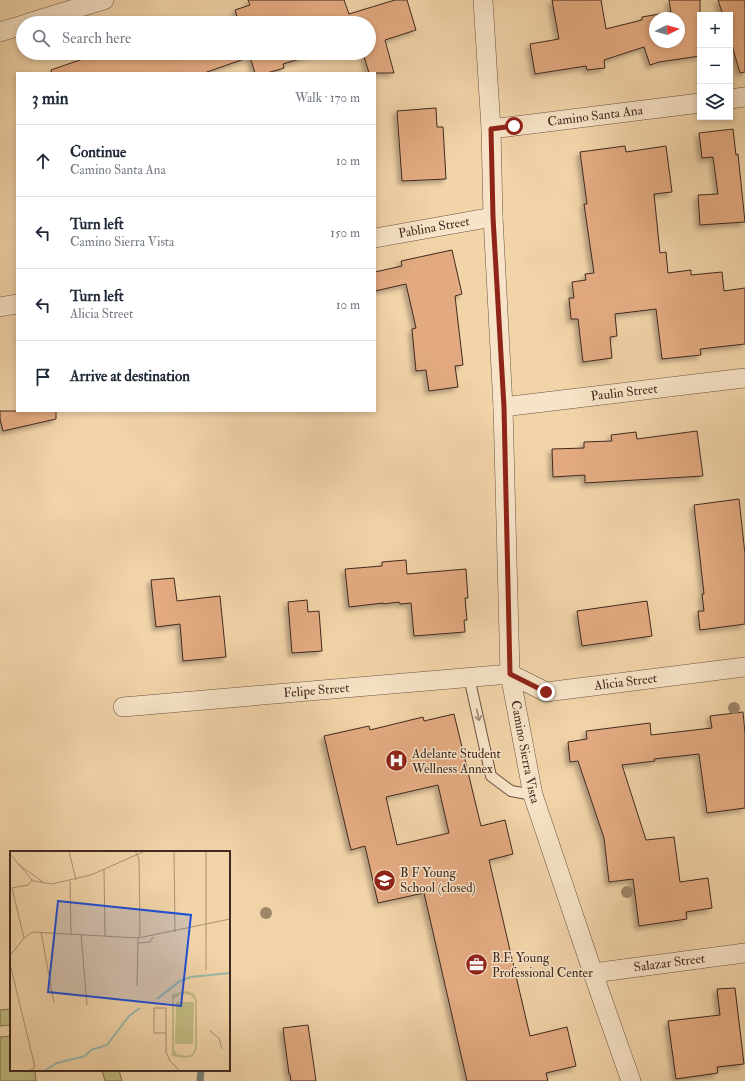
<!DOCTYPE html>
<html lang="en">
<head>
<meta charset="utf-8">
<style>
  body { margin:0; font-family:"IM FELL Double Pica",serif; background:#f2f2f3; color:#1f2937 }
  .controls { position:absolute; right:12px; top:12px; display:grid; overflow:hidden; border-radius:0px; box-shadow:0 2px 6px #0003 }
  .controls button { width:36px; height:36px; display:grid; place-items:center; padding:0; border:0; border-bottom:1px solid #e0e1e3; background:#fff; color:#1f2937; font:20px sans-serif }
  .compass { position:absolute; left:649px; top:12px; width:36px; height:36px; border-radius:50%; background:#fff; box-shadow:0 2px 6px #0003; rotate:84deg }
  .stop { position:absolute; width:12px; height:12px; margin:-9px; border:3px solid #8f2418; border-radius:50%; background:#fff }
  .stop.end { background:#8f2418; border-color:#fff; box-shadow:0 1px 4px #0008 }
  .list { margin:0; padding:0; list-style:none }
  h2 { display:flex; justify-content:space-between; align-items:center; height:52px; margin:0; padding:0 16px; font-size:17px }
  h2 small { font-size:13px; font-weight:400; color:#747a83 }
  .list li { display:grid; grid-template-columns:26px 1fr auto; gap:12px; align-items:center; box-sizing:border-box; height:72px; padding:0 16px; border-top:1px solid #e0e1e3 }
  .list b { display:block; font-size:15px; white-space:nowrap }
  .list p { margin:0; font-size:13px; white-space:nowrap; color:#747a83 }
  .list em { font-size:13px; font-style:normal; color:#747a83 }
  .icon { flex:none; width:22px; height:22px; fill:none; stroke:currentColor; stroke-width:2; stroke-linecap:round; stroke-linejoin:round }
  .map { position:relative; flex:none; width:745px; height:1081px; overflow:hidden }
  .search { position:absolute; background:#fff; box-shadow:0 2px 6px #0003; left:16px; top:16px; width:360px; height:44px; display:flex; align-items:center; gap:10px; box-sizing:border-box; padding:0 14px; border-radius:22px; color:#747a83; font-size:15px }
  .panel { position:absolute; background:#fff; box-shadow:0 2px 6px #0003; left:16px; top:72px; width:360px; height:340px; border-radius:0px }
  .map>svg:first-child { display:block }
  .green { fill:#c2bb83; stroke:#817252 }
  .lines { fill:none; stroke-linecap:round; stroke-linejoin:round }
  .stream { stroke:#777f75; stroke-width:7 }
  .building { fill:#e3aa81; stroke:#402920; fill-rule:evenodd; filter:url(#shadow) }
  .service-casing { stroke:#6c5442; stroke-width:12 }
  .minor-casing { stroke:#6c5442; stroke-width:20 }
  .service { stroke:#f7e3c7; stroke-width:10 }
  .minor { stroke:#f7e3c7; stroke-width:19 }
  .tree { fill:#9e8669 }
  .oneway { stroke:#9c8674 }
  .route { stroke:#8f2418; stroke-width:5 }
  .labels { text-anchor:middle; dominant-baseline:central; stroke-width:3; stroke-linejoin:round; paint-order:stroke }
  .street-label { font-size:13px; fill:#402920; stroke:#f7e3c7 }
  .poi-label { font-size:13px; fill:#402920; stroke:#f7e3c7; text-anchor:start }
  .inset-river { fill:none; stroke:#9bb8ad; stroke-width:2 }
  .inset-road { fill:none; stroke:#ab9072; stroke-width:1 }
  .view { fill:#1d4ed8; fill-opacity:0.15; stroke:#1d4ed8; stroke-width:2 }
  .inset-edge { fill:none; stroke:#402920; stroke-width:2 }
</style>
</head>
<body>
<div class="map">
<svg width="745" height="1081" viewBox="0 0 745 1081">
  <defs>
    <filter id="shadow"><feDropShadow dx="-3.5" dy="3.5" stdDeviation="2" flood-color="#0004"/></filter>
  </defs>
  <rect width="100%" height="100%" fill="#f2d4a9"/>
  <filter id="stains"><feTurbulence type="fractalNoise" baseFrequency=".005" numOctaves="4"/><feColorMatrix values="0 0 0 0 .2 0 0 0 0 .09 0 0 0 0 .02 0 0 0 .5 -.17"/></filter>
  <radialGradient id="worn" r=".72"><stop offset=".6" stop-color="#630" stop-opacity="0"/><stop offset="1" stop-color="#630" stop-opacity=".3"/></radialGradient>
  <g class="green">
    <path d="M11,1009V1025L0,1026V1010Z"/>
    <path d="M11,1036V1070H35L36,1081H0V1037Z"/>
    <path d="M102,1070H119L122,1081H105Z"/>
  </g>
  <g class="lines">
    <path class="stream" d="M200,1081L201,1070"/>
  </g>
  <g class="building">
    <path d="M248,0H344L349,14L395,0H407L416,30L385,40L394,73H369L363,53H369V23H239L235,10L250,5Z"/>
    <path d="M552,0H601L606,29L642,20V17L671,12L669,0H700V56L659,62L650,65L644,47L604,60L605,68L587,70L586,66L535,74L530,44L559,39ZM655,18H679V42H655Z"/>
    <path d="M718,0H745V72L740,73L730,39V15H723Z"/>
    <path d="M100,53H319L283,64L284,68L267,73H255L250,57L204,73H52L51,70Z"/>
    <path d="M436,108L437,127H443L446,179L402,181L397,111Z"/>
    <path d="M733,129L736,155L738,154L745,222L700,225L698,195L718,194L713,157L702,158L699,133Z"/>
    <path d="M625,146L626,152L666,146L672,192L654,194L660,253L666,252L668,273L691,270V275L722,272L724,291L745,288V344L700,349L701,355L662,359L656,309L615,314L617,336L610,337L612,358L583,362L578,319H571L569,298H574L572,282L586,280L585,274L594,273L584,204H587L580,152Z"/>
    <path d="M452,250L462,294L455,296L463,365L455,366L458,387L429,391L426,370L416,371L412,329L416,328L406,284L375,291V272L402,266L401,261Z"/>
    <path d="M0,411H56V419L3,431L0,419Z"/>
    <path d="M697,431L703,476L585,483V475L553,477L552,449L584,448V442L612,441L611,435L636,432L637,439Z"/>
    <path d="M739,499L745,554V624L700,630L698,611H704L702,594H704L694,505Z"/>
    <path d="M406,560L407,574L466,569L468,598H465L467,620H464L465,632L414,636L411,603L400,604L399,602L383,604V603L349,607L345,569L382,566V562Z"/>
    <path d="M174,578L177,601L220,596L226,657L183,661L180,624L156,627L151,580Z"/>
    <path d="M307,600L308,612L319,611L322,651L292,653L288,602Z"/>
    <path d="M647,601L652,636L582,646L577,611Z"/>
    <path d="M743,712L745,733V808L707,813L699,754L654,759L655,761L622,765L646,840L674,837L680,882L708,878L712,908L686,912L687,919L639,926L633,879L609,882L604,838L578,761L570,762L568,742L587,739L586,731H587L650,723L651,735L712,728L710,716Z"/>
    <path d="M454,714L481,826L505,820L513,854L489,860L530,1036L567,1027L576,1066L546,1073L548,1081H467L424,893L378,903L365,846L351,850L324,736L369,726L370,730L423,717L424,721ZM438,785L449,833L397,845L386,797Z"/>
    <path d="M735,988L744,1064L717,1067L718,1073L676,1079L668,1021L720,1015L717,989Z"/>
    <path d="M308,1025L316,1081H291L290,1074H289L283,1028Z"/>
  </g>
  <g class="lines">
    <defs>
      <path id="service" d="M469,677L491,776L511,791L533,795"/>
      <g id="minor">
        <path id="s1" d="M483,0L491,129L493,217L503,407L510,674L533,795L593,973L631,1081"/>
        <path d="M28,23L104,0"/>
        <path d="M0,32L23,25"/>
        <path d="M730,99L745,97"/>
        <path id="s2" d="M491,129L700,103"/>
        <path id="s3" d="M375,238L493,217"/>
        <path d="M0,307L17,304"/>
        <path id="s4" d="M503,407L745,378"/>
        <path id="s5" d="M123,707L510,674L546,692L745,667"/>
        <path id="s6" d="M593,973L745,953"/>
      </g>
    </defs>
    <use href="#service" class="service-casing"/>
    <use href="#minor" class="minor-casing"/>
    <use href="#service" class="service"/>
    <use href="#minor" class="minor"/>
  </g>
  <g class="tree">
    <circle cx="734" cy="708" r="6"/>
    <circle cx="627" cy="892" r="6"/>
    <circle cx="266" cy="913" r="6"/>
  </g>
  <defs><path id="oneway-shaft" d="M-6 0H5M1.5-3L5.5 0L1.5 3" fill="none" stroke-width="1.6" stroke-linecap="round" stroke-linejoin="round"/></defs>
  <use class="oneway" href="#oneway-shaft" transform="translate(478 715) rotate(78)"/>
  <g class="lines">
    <path class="route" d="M514,126L491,129L493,217L504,407L510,674L546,692"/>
  </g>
  <defs>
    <symbol id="hospital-disc" viewBox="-11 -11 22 22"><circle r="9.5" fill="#8f2418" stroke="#f7e3c7"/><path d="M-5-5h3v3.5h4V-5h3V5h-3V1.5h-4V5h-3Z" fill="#fff"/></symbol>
    <symbol id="school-disc" viewBox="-11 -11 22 22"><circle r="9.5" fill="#8f2418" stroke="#f7e3c7"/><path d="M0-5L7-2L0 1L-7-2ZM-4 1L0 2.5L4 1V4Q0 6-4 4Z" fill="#fff"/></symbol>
    <symbol id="office-disc" viewBox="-11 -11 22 22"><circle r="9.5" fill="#8f2418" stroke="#f7e3c7"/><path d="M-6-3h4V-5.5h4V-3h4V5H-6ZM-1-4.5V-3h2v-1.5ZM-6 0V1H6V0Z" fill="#fff"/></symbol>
  </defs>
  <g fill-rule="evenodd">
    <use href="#hospital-disc" x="384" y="748" width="25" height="25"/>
    <use href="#school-disc" x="372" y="868" width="25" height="25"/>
    <use href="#office-disc" x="464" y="952" width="25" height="25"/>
  </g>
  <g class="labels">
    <g class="street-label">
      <text stroke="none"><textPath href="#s2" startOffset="105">Camino Santa Ana</textPath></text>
      <text stroke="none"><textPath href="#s3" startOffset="60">Pablina Street</textPath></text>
      <text stroke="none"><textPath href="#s4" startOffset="122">Paulin Street</textPath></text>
      <text stroke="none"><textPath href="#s5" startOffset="509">Alicia Street</textPath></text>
      <text stroke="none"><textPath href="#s5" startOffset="194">Felipe Street</textPath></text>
      <text stroke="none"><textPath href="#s1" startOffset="754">Camino Sierra Vista</textPath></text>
      <text stroke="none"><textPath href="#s6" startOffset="77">Salazar Street</textPath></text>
    </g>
    <g class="poi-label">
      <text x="412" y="754">Adelante Student<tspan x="412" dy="15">Wellness Annex</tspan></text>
      <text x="400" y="873">B F Young<tspan x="400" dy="15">School (closed)</tspan></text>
      <text x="492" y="958">B.F. Young<tspan x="492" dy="15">Professional Center</tspan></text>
    </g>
  </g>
  <g transform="translate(10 851)">
    <rect width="220" height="220" fill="#f2d4a9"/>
    <path d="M177,140L184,143L187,149V198L182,206L173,207L162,205V143ZM172,142L181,144L185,149V198L182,203L176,205L167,203L164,198V148ZM166,151H184L183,193H165Z" fill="#c2bb83" fill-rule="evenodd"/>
    <path class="inset-river" d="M147,148L170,130L181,126L220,122M34,220L47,212L75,205L81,199L97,194L119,165L130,157"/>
    <path class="inset-road" d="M59,0L66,29M125,0L129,8L130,83L128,87L127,135M164,0L165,81M0,3L23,30L42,33L81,24L135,0M8,13L33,31M94,19L95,85M60,30L61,83M2,37L14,87M2,37L18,34L23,28M31,81L44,152M71,83L77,154M128,92L140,91L143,86M0,105L14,87L22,81L128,87L220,68M0,113L25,216L19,220M196,119V0M200,180L209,187L212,198M156,182H144V157H156V201L160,210L170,220"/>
    <path class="view" d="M48,50L181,64L171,155L38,141Z"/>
    <rect width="220" height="220" class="inset-edge"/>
  </g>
  <rect width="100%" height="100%" filter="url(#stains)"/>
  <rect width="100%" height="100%" fill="url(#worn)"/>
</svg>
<div class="controls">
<button>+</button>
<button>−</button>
<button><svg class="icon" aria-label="layers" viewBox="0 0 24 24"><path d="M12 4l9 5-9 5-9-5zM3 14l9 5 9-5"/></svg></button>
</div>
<svg class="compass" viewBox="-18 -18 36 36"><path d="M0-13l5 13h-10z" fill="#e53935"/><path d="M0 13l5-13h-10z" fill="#747a83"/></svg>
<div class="stop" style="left:514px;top:126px"></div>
<div class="stop end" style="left:546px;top:692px"></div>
<div class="search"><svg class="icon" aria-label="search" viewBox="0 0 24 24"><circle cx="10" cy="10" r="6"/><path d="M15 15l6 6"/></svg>Search here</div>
<section class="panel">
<h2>3 min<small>Walk · 170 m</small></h2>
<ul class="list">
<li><svg class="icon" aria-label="ahead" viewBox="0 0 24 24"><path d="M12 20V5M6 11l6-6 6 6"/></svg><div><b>Continue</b><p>Camino Santa Ana</p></div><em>10 m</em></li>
<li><svg class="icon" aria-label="left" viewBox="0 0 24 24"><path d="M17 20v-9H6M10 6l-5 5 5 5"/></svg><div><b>Turn left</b><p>Camino Sierra Vista</p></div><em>150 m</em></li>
<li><svg class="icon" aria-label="left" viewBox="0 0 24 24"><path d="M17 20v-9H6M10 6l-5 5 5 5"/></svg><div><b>Turn left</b><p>Alicia Street</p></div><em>10 m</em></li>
<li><svg class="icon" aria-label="arrive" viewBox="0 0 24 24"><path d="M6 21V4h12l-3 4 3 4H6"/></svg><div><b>Arrive at destination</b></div></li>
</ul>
</section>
</div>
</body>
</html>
